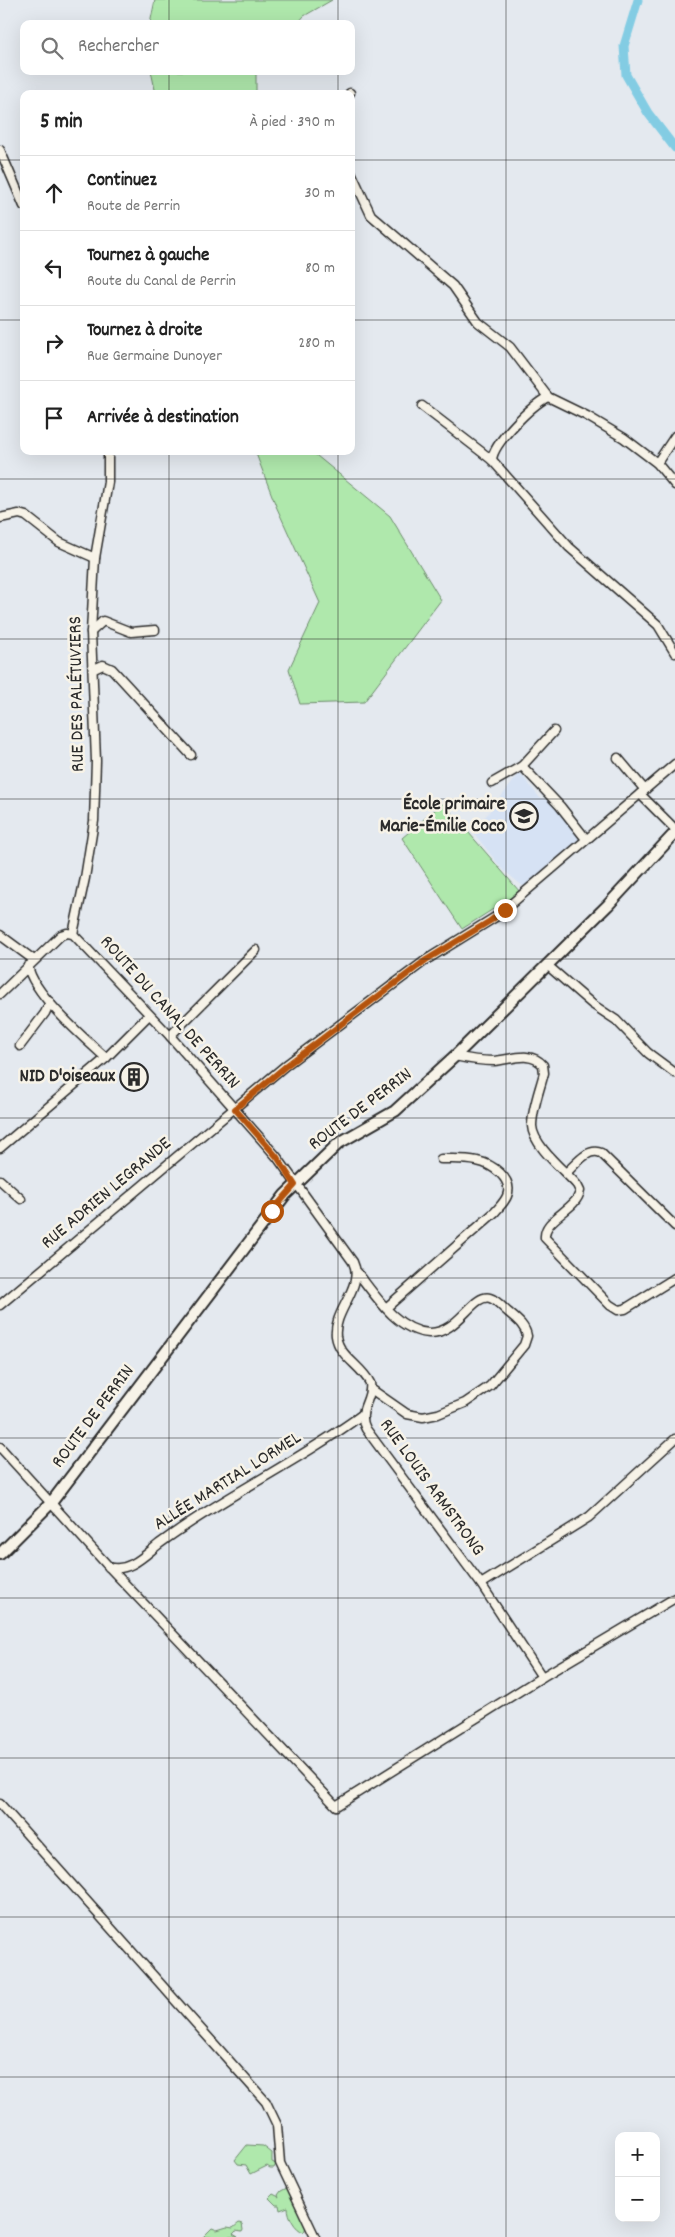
<!DOCTYPE html>
<html lang="fr">
<head>
<meta charset="utf-8">
<style>
  body { margin:0; font-family:Dekko,sans-serif; background:#f6f6f6; color:#222 }
  .controls { position:absolute; right:15px; bottom:15px; display:grid; overflow:hidden; border-radius:10px; box-shadow:0 5px 20px #0002 }
  .controls button { width:45px; height:45px; display:grid; place-items:center; padding:0; border:0; border-bottom:1px solid #e0e0e0; background:#fff; color:#222; font:25px sans-serif }
  .stop { position:absolute; width:15px; height:15px; margin:-11px; border:4px solid #b45309; border-radius:50%; background:#fff }
  .stop.end { background:#b45309; border-color:#fff; box-shadow:0 1px 5px #0008 }
  .list { margin:0; padding:0; list-style:none }
  h2 { display:flex; justify-content:space-between; align-items:center; height:65px; margin:0; padding:0 20px; font-size:21px }
  h2 small { font-size:16px; font-weight:400; color:#767676 }
  .list li { display:grid; grid-template-columns:32px 1fr auto; gap:15px; align-items:center; box-sizing:border-box; height:75px; padding:0 20px; border-top:1px solid #e0e0e0 }
  .list b { display:block; font-size:19px; white-space:nowrap }
  .list p { margin:0; font-size:16px; white-space:nowrap; color:#767676 }
  .list em { font-size:16px; font-style:normal; color:#767676 }
  .icon { flex:none; width:28px; height:28px; fill:none; stroke:currentColor; stroke-width:2; stroke-linecap:round; stroke-linejoin:round }
  .map { position:relative; flex:none; width:675px; height:2237px; overflow:hidden }
  .search { position:absolute; background:#fff; box-shadow:0 5px 20px #0002; left:20px; top:20px; width:335px; height:55px; display:flex; align-items:center; gap:12px; box-sizing:border-box; padding:0 18px; border-radius:10px; color:#767676; font-size:19px }
  .panel { position:absolute; background:#fff; box-shadow:0 5px 20px #0002; left:20px; top:90px; width:335px; height:365px; border-radius:10px }
  .map>svg:first-child { display:block }
  .built { fill:#d6e2f4 }
  .green { fill:#afe8ac; stroke:#6d8a6c }
  .lines { fill:none; stroke-linecap:round; stroke-linejoin:round }
  .canal { stroke:#83cce3; stroke-width:9 }
  .minor-casing { stroke:#2b2b2b; stroke-width:11 }
  .secondary-casing { stroke:#2b2b2b; stroke-width:14 }
  .minor { stroke:#f7f3e8; stroke-width:8 }
  .secondary { stroke:#f7f3e8; stroke-width:10 }
  .route { stroke:#b45309; stroke-width:6 }
  .grid { fill:none; stroke:#2b2b2b; stroke-width:1; stroke-opacity:0.55 }
  .labels { text-anchor:middle; dominant-baseline:central; stroke-width:5; stroke-linejoin:round; paint-order:stroke }
  .street-label { font-size:19px; fill:#2b2b2b; stroke:#f7f3e8 }
  .poi-label { font-size:19px; font-weight:bold; fill:#2b2b2b; stroke:#f7f3e8; text-anchor:end }
</style>
</head>
<body>
<div class="map">
<svg width="675" height="2237" viewBox="0 0 675 2237">
  <rect width="100%" height="100%" fill="#e4e9ef"/>
  <filter id="ink" filterUnits="userSpaceOnUse"><feTurbulence type="fractalNoise" baseFrequency=".02" numOctaves="2"/><feDisplacementMap in="SourceGraphic" scale="10" xChannelSelector="R" yChannelSelector="G"/><feConvolveMatrix kernelMatrix="1 2 1 2 8 2 1 2 1" color-interpolation-filters="sRGB"/></filter>
  <g filter="url(#ink)">
    <path class="built" d="M520,773L540,798L550,799L581,839L524,887L502,869L473,832Z"/>
    <g class="green">
      <path d="M155,0H332L304,16L297,24H150Z"/>
      <path d="M151,71H256V94H156Z"/>
      <path d="M255,451H311L390,516L441,600L364,702L300,704L289,669L320,603L276,506Z"/>
      <path d="M443,803L520,892L462,929L402,838Z"/>
      <path d="M247,2145L263,2146L272,2153V2162L276,2164L274,2168H270L267,2166L251,2174L246,2165L238,2164L235,2160Z"/>
      <path d="M289,2187L306,2227L304,2232C295,2230 288,2216 288,2207L280,2210L279,2205H276L269,2198L273,2194L279,2197L278,2195L281,2191Z"/>
      <path d="M239,2223L242,2224L243,2230L242,2232L236,2231L233,2234L238,2237H203L212,2228L217,2230L227,2227L233,2228Z"/>
    </g>
    <g class="lines">
      <path class="canal" d="M638,0L624,46L626,75L648,113L675,148"/>
      <defs>
        <g id="minor">
          <path d="M349,94L350,93"/>
          <path d="M0,150L24,206"/>
          <path d="M351,172L371,215L453,286L478,322L510,347L548,397L587,416L624,438L657,463L675,485"/>
          <path d="M422,406L492,460L569,547L658,625L675,653"/>
          <path d="M492,460C493,443 532,405 548,397"/>
          <path d="M657,463L675,436"/>
          <path d="M0,518L19,514L26,516L59,542L95,558"/>
          <path d="M91,632L103,621L131,632L155,630"/>
          <path d="M94,669L103,665L112,669L191,755"/>
          <path d="M618,758L645,790"/>
          <path d="M522,766L560,806L586,839"/>
          <path d="M492,783L522,766L554,731"/>
          <path d="M640,794L675,829"/>
          <path d="M73,934L85,878L94,821L96,761L91,632L95,558L108,482V451"/>
          <path d="M0,935L34,960"/>
          <path d="M547,965L592,1004L616,1020L648,1053L675,1073"/>
          <path d="M28,966C33,994 84,1038 106,1058"/>
          <path d="M0,994L61,935L67,933L73,934L170,1036L277,1157L353,1262C365,1286 333,1311 336,1336C339,1357 361,1365 370,1383C373,1401 356,1409 366,1429L481,1584L542,1677"/>
          <path d="M170,1036L256,950"/>
          <path d="M20,1046L45,1013L50,1002"/>
          <path d="M455,1056C468,1059 481,1061 494,1061C511,1060 530,1050 543,1065L544,1073C540,1089 532,1109 532,1126C533,1146 565,1171 577,1185L580,1191C577,1210 543,1218 545,1238L610,1305L618,1310L625,1309L675,1278"/>
          <path d="M0,1148L106,1058L149,1015"/>
          <path d="M566,1173C576,1164 588,1147 601,1153L675,1226"/>
          <path d="M0,1180L21,1199"/>
          <path d="M357,1272C375,1295 397,1331 429,1333C458,1334 473,1293 490,1298C497,1300 503,1308 508,1312C516,1319 525,1325 527,1336L524,1345L490,1386L465,1403L438,1414L423,1417L407,1414L371,1389"/>
          <path d="M0,1305L286,1065L426,960L497,916L675,764"/>
          <path d="M386,1308L495,1212C499,1207 504,1203 507,1196C514,1179 492,1164 477,1161C465,1158 453,1159 441,1159"/>
          <path d="M0,1447L109,1567L336,1806L542,1677L675,1598"/>
          <path d="M109,1567C129,1573 145,1555 159,1544C224,1496 298,1462 363,1414"/>
          <path d="M481,1584L589,1517L675,1439"/>
          <path d="M0,1804L266,2102L277,2125L280,2163L315,2237"/>
        </g>
        <path id="secondary" d="M0,1554L51,1503L285,1195L339,1143L395,1111L455,1056L608,905L675,833"/>
      </defs>
      <use href="#minor" class="minor-casing"/>
      <use href="#secondary" class="secondary-casing"/>
      <use href="#minor" class="minor"/>
      <use href="#secondary" class="secondary"/>
    </g>
  </g>
  <g class="lines" filter="url(#ink)">
    <path class="route" d="M272,1211L295,1185L277,1157L235,1109L286,1066L426,960L490,921L505,910"/>
  </g>
  <path class="grid" d="M169,0V24M338,0V24M506,0V2237M169,71V94M338,71V94M0,160H24M351,160H675M0,320H24M351,320H675M169,451V2237M338,451V2237M0,479H675M0,639H675M0,799H675M0,959H675M0,1118H675M0,1278H675M0,1438H675M0,1598H675M0,1758H675M0,1917H675M0,2077H675"/>
  <defs>
    <symbol id="school-ring" viewBox="-11 -11 22 22"><circle r="9.5" fill="#f7f3e8" stroke="#2b2b2b" stroke-width="1.5"/><path d="M0-5L7-2L0 1L-7-2ZM-4 1L0 2.5L4 1V4Q0 6-4 4Z" fill="#2b2b2b"/></symbol>
    <symbol id="building-ring" viewBox="-11 -11 22 22"><circle r="9.5" fill="#f7f3e8" stroke="#2b2b2b" stroke-width="1.5"/><path d="M-4-6H4V6H1V3H-1V6H-4ZM-2.5-4.3h1.7v1.8h-1.7ZM.8-4.3h1.7v1.8H.8ZM-2.5-1h1.7V.8h-1.7ZM.8-1h1.7V.8H.8Z" fill="#2b2b2b"/></symbol>
  </defs>
  <g fill-rule="evenodd">
    <use href="#school-ring" x="508" y="800" width="32" height="32"/>
    <use href="#building-ring" x="118" y="1061" width="32" height="32"/>
  </g>
  <g class="labels">
    <g class="street-label">
      <text transform="translate(78 694) rotate(-91)">RUE DES PALÉTUVIERS</text>
      <text transform="translate(169 1013) rotate(48)">ROUTE DU CANAL DE PERRIN</text>
      <text transform="translate(361 1110) rotate(-37)">ROUTE DE PERRIN</text>
      <text transform="translate(107 1194) rotate(-40)">RUE ADRIEN LEGRANDE</text>
      <text transform="translate(94 1417) rotate(-53)">ROUTE DE PERRIN</text>
      <text transform="translate(228 1482) rotate(-32)">ALLÉE MARTIAL LORMEL</text>
      <text transform="translate(431 1488) rotate(54)">RUE LOUIS ARMSTRONG</text>
    </g>
    <g class="poi-label">
      <text x="505" y="805">École primaire<tspan x="505" dy="22">Marie-Émilie Coco</tspan></text>
      <text x="115" y="1077">NID D'oiseaux</text>
    </g>
  </g>
</svg>
<div class="controls">
<button>+</button>
<button>−</button>
</div>
<div class="stop" style="left:272px;top:1211px"></div>
<div class="stop end" style="left:505px;top:910px"></div>
<div class="search"><svg class="icon" aria-label="search" viewBox="0 0 24 24"><circle cx="10" cy="10" r="6"/><path d="M15 15l6 6"/></svg>Rechercher</div>
<section class="panel">
<h2>5 min<small>À pied · 390 m</small></h2>
<ul class="list">
<li><svg class="icon" aria-label="ahead" viewBox="0 0 24 24"><path d="M12 20V5M6 11l6-6 6 6"/></svg><div><b>Continuez</b><p>Route de Perrin</p></div><em>30 m</em></li>
<li><svg class="icon" aria-label="left" viewBox="0 0 24 24"><path d="M17 20v-9H6M10 6l-5 5 5 5"/></svg><div><b>Tournez à gauche</b><p>Route du Canal de Perrin</p></div><em>80 m</em></li>
<li><svg class="icon" aria-label="right" viewBox="0 0 24 24"><path d="M7 20v-9h11M14 6l5 5-5 5"/></svg><div><b>Tournez à droite</b><p>Rue Germaine Dunoyer</p></div><em>280 m</em></li>
<li><svg class="icon" aria-label="arrive" viewBox="0 0 24 24"><path d="M6 21V4h12l-3 4 3 4H6"/></svg><div><b>Arrivée à destination</b></div></li>
</ul>
</section>
</div>
</body>
</html>
